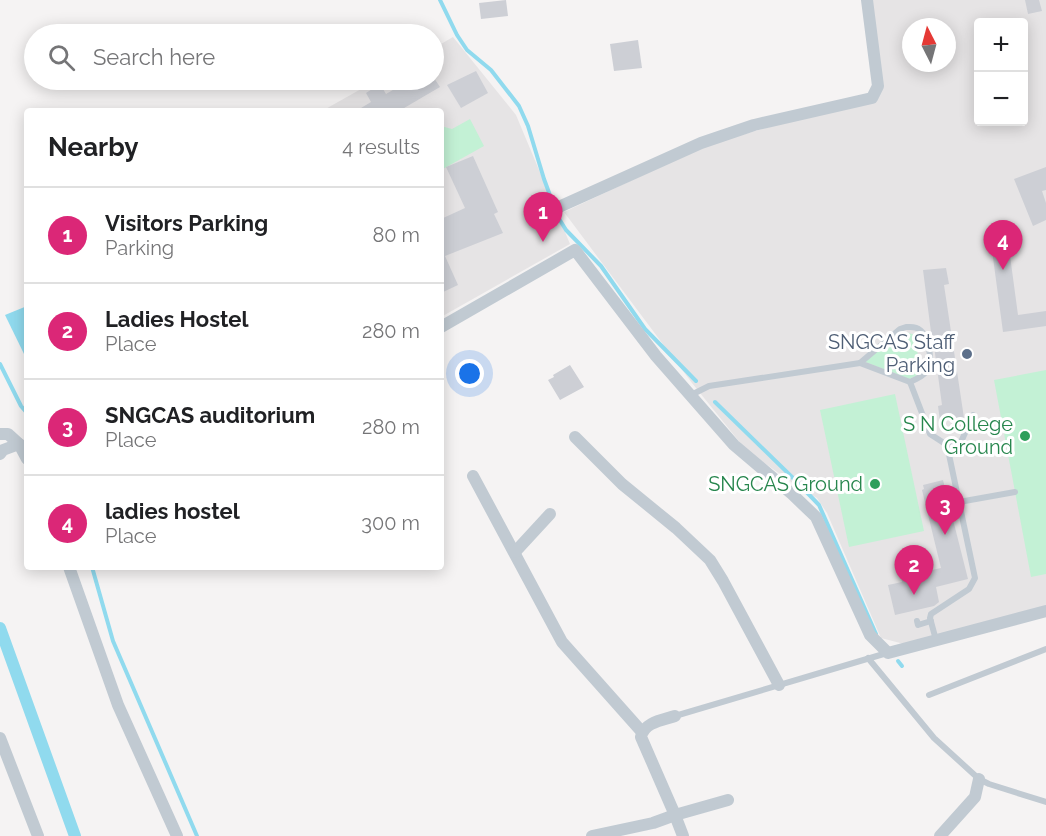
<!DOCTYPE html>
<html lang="en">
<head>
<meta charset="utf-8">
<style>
  body { margin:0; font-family:Raleway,sans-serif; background:#f6f6f6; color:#202124 }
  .controls { position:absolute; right:18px; top:18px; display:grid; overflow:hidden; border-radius:6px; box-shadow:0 3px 15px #0003 }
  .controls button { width:54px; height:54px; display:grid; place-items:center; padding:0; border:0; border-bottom:2px solid #e0e0e0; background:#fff; color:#202124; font:30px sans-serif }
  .compass { position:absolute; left:902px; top:18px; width:54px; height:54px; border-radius:50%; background:#fff; box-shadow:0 3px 15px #0003; rotate:354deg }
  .you { position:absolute; left:470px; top:374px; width:21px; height:21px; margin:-15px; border:4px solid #fff; border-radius:50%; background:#1a73e8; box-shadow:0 0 0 9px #1a73e833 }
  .badge { display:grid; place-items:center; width:39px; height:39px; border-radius:50%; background:#db2777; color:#fff; font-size:20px; font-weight:700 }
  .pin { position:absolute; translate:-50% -50px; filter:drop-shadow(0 2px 3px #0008) }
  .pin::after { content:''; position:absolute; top:32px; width:21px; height:18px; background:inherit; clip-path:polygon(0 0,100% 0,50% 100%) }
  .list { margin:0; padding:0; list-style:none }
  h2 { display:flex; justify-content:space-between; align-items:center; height:78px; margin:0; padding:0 24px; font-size:26px }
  h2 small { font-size:20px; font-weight:400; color:#757577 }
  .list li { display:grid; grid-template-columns:39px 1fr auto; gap:18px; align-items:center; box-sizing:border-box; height:96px; padding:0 24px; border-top:2px solid #e0e0e0 }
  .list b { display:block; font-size:22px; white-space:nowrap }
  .list p { margin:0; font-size:20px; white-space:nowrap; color:#757577 }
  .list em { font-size:20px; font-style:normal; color:#757577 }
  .icon { flex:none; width:33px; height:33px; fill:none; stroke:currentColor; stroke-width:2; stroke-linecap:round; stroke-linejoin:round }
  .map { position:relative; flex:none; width:1046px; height:836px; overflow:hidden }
  .search { position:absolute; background:#fff; box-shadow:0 3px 15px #0003; left:24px; top:24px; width:420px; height:66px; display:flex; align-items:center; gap:15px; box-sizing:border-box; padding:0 21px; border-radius:33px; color:#757577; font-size:22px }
  .panel { position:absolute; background:#fff; box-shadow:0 3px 15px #0003; left:24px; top:108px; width:420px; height:462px; border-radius:6px }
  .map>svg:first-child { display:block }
  .education { fill:#e6e4e5; fill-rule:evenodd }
  .green { fill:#c3f1d5 }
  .water { fill:#90daee }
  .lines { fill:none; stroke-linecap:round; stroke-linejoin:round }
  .stream { stroke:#90daee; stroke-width:4 }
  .canal { stroke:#90daee; stroke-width:12 }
  .building { fill:#cdcfd5 }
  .service { stroke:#c1cad2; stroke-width:6 }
  .minor { stroke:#c1cad2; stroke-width:12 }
  .service-dot { fill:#5c6f8a; stroke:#fff; stroke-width:2 }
  .leisure-dot { fill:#2e9e5b; stroke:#fff; stroke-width:2 }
  .labels { text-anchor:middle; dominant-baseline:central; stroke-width:6; stroke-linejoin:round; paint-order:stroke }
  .service-label { font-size:20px; fill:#4e5e75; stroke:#fff; text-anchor:end }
  .leisure-label { font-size:20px; fill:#27864d; stroke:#fff; text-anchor:end }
</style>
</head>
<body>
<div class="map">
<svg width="1046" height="836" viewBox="0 0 1046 836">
  <rect width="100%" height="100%" fill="#f5f3f3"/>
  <g class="education">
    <path d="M870,0H1046V606L904,644L881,638L827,513L817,498L801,489L746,450L692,383L564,212L705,146L762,129L875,98ZM978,22H1024V122H978ZM911,27H947V63H911Z"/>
    <path d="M453,37L516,115L570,244L441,317V111H322L377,80H434V48Z"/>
  </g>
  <g class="green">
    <path d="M470,119L484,146L441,170V126L452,129Z"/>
    <path d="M906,332L915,335L920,371L916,376L909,379L863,361Z"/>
    <path d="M1046,370V574L1031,577L994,380Z"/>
    <path d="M895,394L924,531L849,547L820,410Z"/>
  </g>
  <path class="water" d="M27,306V355L25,356L5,315Z"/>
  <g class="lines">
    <g class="stream">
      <path d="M440,0L457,35L467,50L491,70L519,106L528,126L544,179L558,217L566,230L601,266L645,329L696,381"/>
      <path d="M0,364L21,406L27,413"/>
      <path d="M715,402L793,478L819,505L876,634"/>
      <path d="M92,567L113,641L197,836"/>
      <path d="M898,661L902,666"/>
    </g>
    <path class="canal" d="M0,628L75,836"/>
  </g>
  <g class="building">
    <path d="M506,0L508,16L481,19L479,3Z"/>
    <path d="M1025,0H1039L1042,11L1028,14Z"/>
    <path d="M638,40L642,68L614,71L610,44Z"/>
    <path d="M476,71L488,93L461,108L447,85Z"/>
    <path d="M434,78L440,87L399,111H356L371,102L366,93L380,84L386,94L410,80H415L420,87Z"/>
    <path d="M473,156L498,212L494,214L503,233L445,256L458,285L441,293V219L465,208L446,167Z"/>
    <path d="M1046,167V190L1042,191L1046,203V220L1033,226L1014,179Z"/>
    <path d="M1006,226L1018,315L1046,311V326L1003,332L989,228Z"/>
    <path d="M946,268L949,284L944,285L964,418L940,421L938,406L942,405L934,346L929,333L931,332L923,270Z"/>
    <path d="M570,365L584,387L560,400L548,380L554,377L553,375Z"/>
    <path d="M943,480L968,579L936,587L939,602L934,606L895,615L888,585L902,582L901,577L941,568L922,490L924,489L923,485Z"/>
  </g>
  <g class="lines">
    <g class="service">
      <path d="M906,327C911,327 916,326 920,330C928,336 932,357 929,367C926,375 917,379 910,382L860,363L900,329Z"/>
      <path d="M910,382L930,434L947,445L961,442L973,415"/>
      <path d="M691,395L709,386L860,363"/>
      <path d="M959,502L1015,492"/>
      <path d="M917,621L918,625L931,621"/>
      <path d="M936,640L930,618L931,614L969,589L975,578L947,445"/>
      <path d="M868,658L934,738L979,779L989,784L1046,802"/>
      <path d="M929,695L1046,649"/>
      <path d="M675,716L887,653"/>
    </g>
    <g class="minor">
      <path d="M561,206L701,143L754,125L872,98L878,86L867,0"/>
      <path d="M441,327L575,250L656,356L734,445L792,494L816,517L870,635L888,653L1046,611"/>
      <path d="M0,434H8L19,444L27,459"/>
      <path d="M575,437L622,484L676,528L710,560L723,581L779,685"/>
      <path d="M0,454L3,450L19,444"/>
      <path d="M473,476L562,642L642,732"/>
      <path d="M515,552L550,514"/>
      <path d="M69,567L118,705L177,836"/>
      <path d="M0,738L38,836"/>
      <path d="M592,836L653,823L675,815L641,737C644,722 663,720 675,716"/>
      <path d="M683,836L675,815L728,800"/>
      <path d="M940,836L975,797L979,779"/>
    </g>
  </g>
  <circle class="service-dot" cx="967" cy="354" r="6"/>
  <g class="leisure-dot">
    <circle cx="1025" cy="436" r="6"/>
    <circle cx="875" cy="484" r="6"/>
  </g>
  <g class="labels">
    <g class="service-label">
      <text x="955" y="342">SNGCAS Staff<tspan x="955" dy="23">Parking</tspan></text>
    </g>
    <g class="leisure-label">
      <text x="1013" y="424">S N College<tspan x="1013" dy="23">Ground</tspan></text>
      <text x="863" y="484">SNGCAS Ground</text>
    </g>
  </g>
</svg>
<div class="controls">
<button>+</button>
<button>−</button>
</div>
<svg class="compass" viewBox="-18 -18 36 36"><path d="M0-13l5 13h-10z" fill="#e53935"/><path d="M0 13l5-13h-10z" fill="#757577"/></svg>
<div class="you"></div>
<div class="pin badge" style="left:543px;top:242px">1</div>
<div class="pin badge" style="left:914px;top:595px">2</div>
<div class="pin badge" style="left:945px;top:535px">3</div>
<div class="pin badge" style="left:1003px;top:270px">4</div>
<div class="search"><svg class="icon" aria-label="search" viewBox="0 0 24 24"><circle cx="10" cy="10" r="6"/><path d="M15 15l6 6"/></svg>Search here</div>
<section class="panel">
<h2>Nearby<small>4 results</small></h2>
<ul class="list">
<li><span class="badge">1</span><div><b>Visitors Parking</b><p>Parking</p></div><em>80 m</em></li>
<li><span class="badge">2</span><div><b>Ladies Hostel</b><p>Place</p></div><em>280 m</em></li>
<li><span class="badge">3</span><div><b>SNGCAS auditorium</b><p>Place</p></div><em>280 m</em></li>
<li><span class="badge">4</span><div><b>ladies hostel</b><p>Place</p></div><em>300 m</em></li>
</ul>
</section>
</div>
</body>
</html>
